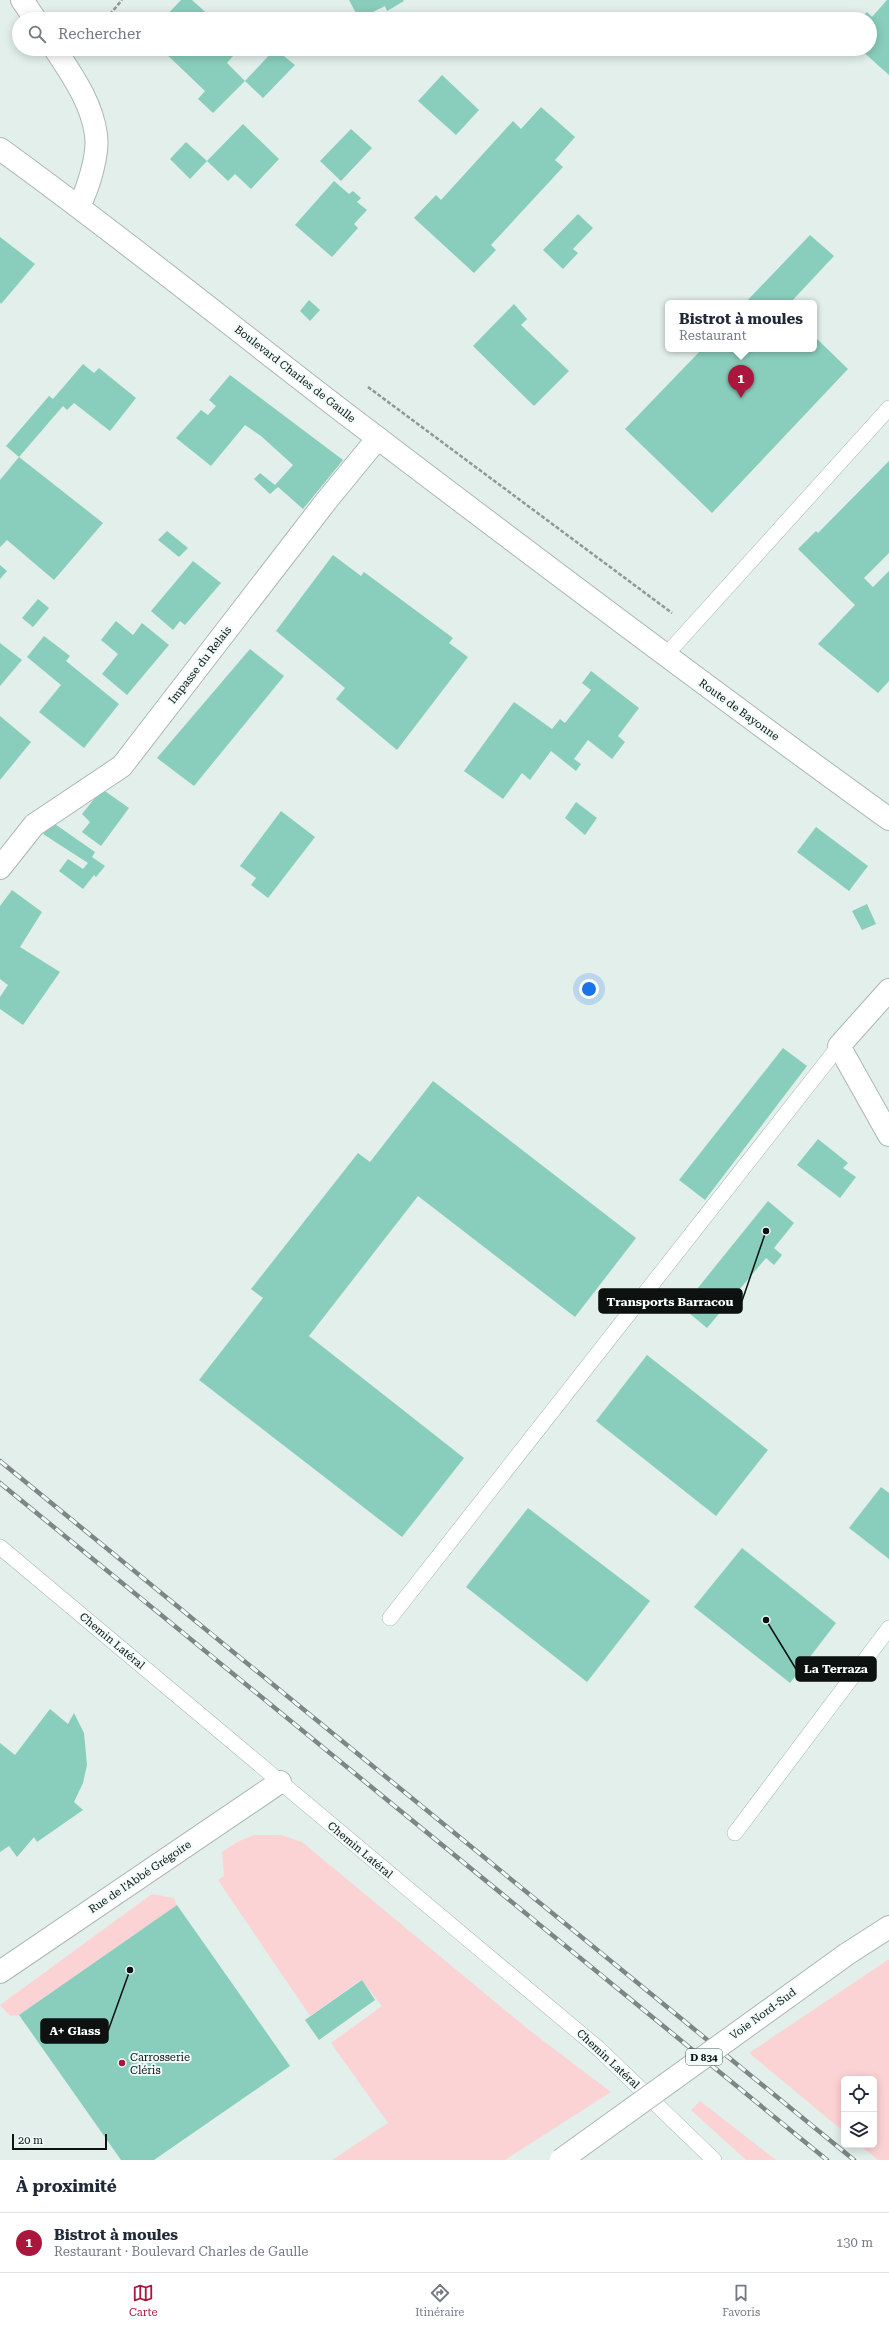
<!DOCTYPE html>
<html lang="fr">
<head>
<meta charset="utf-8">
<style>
  body { margin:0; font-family:"Roboto Serif",serif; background:#f2f2f3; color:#1f2937 }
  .controls { position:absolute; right:12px; bottom:12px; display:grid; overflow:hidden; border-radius:6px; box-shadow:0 2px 10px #0003 }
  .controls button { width:36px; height:36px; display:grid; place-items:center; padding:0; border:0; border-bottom:1px solid #e0e1e3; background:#fff; color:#1f2937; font:20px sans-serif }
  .scale { position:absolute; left:12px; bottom:10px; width:95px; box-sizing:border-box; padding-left:4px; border:2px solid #0d1110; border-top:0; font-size:11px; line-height:14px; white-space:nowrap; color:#0d1110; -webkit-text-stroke:3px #f0fcf9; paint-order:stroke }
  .you { position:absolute; left:589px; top:989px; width:14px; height:14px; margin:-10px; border:3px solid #fff; border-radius:50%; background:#1a73e8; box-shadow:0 0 0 6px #1a73e833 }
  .badge { display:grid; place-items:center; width:26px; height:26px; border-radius:50%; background:#ab163c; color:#fff; font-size:13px; font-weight:700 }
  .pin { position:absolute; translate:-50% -33px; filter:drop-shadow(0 1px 2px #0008) }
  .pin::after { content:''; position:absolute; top:21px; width:14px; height:12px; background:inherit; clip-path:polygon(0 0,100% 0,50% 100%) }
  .popup { position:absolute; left:665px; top:300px; width:152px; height:52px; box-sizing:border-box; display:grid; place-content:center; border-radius:6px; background:#fff; filter:drop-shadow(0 1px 3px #0005); font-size:13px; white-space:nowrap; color:#747a83 }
  .popup b { font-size:15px; color:#1f2937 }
  .popup::after { content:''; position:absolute; left:50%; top:100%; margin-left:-8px; border:8px solid transparent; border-top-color:#fff }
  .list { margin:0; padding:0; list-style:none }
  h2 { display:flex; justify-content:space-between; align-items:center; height:52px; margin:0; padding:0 16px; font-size:17px }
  h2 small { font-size:13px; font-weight:400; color:#747a83 }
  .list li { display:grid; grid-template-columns:26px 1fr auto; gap:12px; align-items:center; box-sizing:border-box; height:60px; padding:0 16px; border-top:1px solid #e0e1e3 }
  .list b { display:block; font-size:15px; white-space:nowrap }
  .list p { margin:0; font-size:13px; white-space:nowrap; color:#747a83 }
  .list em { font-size:13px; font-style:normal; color:#747a83 }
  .icon { flex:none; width:22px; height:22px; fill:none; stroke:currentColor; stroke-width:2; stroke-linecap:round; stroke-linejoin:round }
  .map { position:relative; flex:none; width:889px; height:2160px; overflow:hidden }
  .search { position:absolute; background:#fff; box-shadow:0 2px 10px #0003; left:12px; right:12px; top:12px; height:44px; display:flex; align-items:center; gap:10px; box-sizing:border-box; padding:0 14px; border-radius:22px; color:#747a83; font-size:15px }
  .sheet { height:112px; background:#fff }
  nav { display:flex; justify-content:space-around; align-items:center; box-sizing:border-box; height:56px; border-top:1px solid #e0e1e3; background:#fff; font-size:11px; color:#747a83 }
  nav a { display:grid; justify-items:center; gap:2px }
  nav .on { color:#ab163c }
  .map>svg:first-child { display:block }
  .green { fill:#fcd3d5 }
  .building { fill:#89cebc }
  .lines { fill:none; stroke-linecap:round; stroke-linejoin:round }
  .service-casing { stroke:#abb7b3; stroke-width:16 }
  .minor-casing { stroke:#abb7b3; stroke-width:24 }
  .secondary-casing { stroke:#abb7b3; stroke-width:24 }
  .primary-casing { stroke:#abb7b3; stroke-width:24 }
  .path { stroke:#8e9895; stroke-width:2.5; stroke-dasharray:4 2; stroke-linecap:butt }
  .service { stroke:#fff; stroke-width:15 }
  .minor { stroke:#fff; stroke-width:22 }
  .secondary { stroke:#fff; stroke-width:22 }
  .primary { stroke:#fff; stroke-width:22 }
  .rail-casing { stroke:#7d8684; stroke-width:4.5 }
  .rail { stroke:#f0fcf9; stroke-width:3; stroke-dasharray:9; stroke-linecap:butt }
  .primary-bridge-casing { stroke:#abb7b3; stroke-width:24; stroke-linecap:butt }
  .primary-bridge { stroke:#fff; stroke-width:22 }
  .poi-dot { fill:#ab163c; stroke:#f0fcf9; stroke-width:1.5 }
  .labels { text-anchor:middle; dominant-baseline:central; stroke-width:4; stroke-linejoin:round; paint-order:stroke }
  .shield { fill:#f0fcf9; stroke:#515856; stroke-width:1 }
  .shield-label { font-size:10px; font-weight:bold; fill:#0d1110 }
  .street-label { font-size:11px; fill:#0d1110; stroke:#f0fcf9 }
  .poi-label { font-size:11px; fill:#0d1110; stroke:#f0fcf9; text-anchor:start }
  .leader { fill:none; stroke:#0d1110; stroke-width:1.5 }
  .callout-dot { fill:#0d1110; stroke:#f0fcf9; stroke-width:1.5 }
  .callout { fill:#0d1110; stroke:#0d1110; stroke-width:1.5 }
  .callout-label { font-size:12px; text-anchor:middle; font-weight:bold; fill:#fff }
</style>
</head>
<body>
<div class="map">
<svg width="889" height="2160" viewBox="0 0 889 2160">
  <rect width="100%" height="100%" fill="#e2efeb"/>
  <g class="green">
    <path d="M254,1835H281L302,1842L529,2030L611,2092L505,2160H332L388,2123L331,2043L382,2006L361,1980L310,2016L218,1880L224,1876L222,1852L237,1842Z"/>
    <path d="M152,1894L174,1898L177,1905L19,2015L10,2016L0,2005Z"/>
    <path d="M889,1959V2160H878L860,2145H874V2079H844V2132L749,2053Z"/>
    <path d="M700,2101L776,2160H746L691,2110Z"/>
  </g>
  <g class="building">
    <path d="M181,0H192L213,19H163Z"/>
    <path d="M349,0H403L404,1L387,11L385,6L359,19Z"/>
    <path d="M887,0H889V75L860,49H870V19H860L867,12L872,17Z"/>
    <path d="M161,49H239L227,63L245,81L275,49L295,65L263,98L245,81L213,113L198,99L205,91Z"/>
    <path d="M442,75L479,110L456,135L418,101Z"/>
    <path d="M541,107L575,137L555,160L563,167L491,245L496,250L474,273L414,218L436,195L441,200L513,121L521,129Z"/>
    <path d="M243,124L279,159L251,189L235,174L228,181L207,161Z"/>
    <path d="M351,129L372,148L341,181L320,161Z"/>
    <path d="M186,142L207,161L190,179L170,159Z"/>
    <path d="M334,181L349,194L353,191L361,198L357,202L367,210L354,224L358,228L332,257L295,225Z"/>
    <path d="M578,214L593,228L573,249L578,253L563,269L543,250Z"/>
    <path d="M810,235L834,256L790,303H745Z"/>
    <path d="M0,237L35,264L1,304L0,302Z"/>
    <path d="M309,300L320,310L310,321L300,311Z"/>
    <path d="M514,304L527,319L521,325L569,371L534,406L473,346Z"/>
    <path d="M814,336L848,369L712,513L625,429L702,349H814Z"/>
    <path d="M83,364L94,373L99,368L136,398L110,431L74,403L67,410L63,406L19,457L6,446L49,396L53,399Z"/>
    <path d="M230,375L343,460L303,509L278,487L270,494L254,479L260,473L275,485L293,465L261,436L245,425L211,466L176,438L201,410L208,415L216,406L209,400Z"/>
    <path d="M19,457L103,523L54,580L7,540L0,547V480Z"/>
    <path d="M889,461V553L864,578L873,587L889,571V681L878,693L818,644L855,605L798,549L816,531L818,533Z"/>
    <path d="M167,531L188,548L179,557L158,540Z"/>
    <path d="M333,555L361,576L364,572L453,638L449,643L468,657L397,750L336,699L345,688L276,631Z"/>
    <path d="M193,561L221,583L185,625L180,621L173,630L151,611Z"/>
    <path d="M0,565L7,571L0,579Z"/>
    <path d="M38,599L49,608L33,627L22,618Z"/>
    <path d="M116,621L133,635L142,623L169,645L127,695L102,674L118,654L101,640Z"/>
    <path d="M44,636L70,656L66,661L119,704L84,748L39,712L61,685L27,657Z"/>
    <path d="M0,643L22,660L0,686Z"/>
    <path d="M250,649L284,676L194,786L157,758Z"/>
    <path d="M591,671L639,708L618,736L625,742L612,759L588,740L574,759L581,764L576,771L551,751L530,780L522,773L503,799L464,771L514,702L552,729L560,719L565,723L591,690L582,683Z"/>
    <path d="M0,716L31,742L0,780Z"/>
    <path d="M102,789L129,808L101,846L82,832L90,822L82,814Z"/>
    <path d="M576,802L597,818L585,835L565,818Z"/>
    <path d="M281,811L315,837L268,898L251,885L256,878L240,866Z"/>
    <path d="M52,822L95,852L92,857L105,866L96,877L94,875L83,889L59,871L68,859L83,869L88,863L43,834Z"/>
    <path d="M816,827L868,866L849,891L797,852Z"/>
    <path d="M12,890L42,912L20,947L60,972L23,1025L0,1009V997L8,985L0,979V906Z"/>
    <path d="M867,904L876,924L862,930L852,911Z"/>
    <path d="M783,1048L807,1066L705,1200L679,1180Z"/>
    <path d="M433,1081L636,1238L575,1317L418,1196L309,1336L464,1458L402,1537L199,1380L263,1298L251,1289L358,1153L370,1162Z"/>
    <path d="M818,1139L848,1163L843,1168L856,1177L840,1198L797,1165Z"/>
    <path d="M768,1201L794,1223L774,1248L782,1255L774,1265L766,1258L707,1328L689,1313L699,1300L716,1312L693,1294Z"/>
    <path d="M647,1355L768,1450L716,1516L596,1421Z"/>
    <path d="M881,1487L889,1493V1559L849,1528Z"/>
    <path d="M528,1508L650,1601L587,1682L466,1587Z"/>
    <path d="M742,1548L836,1623L790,1683L694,1607Z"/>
    <path d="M50,1709L68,1724L74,1713L84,1733L87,1765L83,1783L74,1802L83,1810L37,1842L34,1837L17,1857L9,1846L0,1852V1743L15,1755Z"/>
    <path d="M177,1905L290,2066L154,2160H121L19,2015Z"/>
    <path d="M362,1980L375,2000L319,2040L305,2020Z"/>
  </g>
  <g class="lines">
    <defs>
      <g id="service">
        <path d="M665,656L889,408"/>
        <path d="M0,1547L599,2049L714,2160"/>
        <path d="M390,1618L839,1046"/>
        <path d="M735,1833L889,1628"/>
      </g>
      <g id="minor">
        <path d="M22,0L35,19"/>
        <path d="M55,49C72,75 92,103 96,135C99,154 88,189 79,206"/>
        <path d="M0,868L34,825L122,766L327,500L378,438"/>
        <path d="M889,990L839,1046L889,1135"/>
        <path d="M0,1972L280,1782"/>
      </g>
      <path id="secondary" d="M0,149C118,234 231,326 346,414C526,551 706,687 889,819"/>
      <path id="primary" d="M847,1954L889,1927"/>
    </defs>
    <use href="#service" class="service-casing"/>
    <use href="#minor" class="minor-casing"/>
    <use href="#secondary" class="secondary-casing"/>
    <use href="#primary" class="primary-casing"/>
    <g class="path">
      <path d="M106,19L122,0"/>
      <path d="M368,387L672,613"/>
    </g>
    <use href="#service" class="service"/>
    <use href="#minor" class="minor"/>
    <use href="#secondary" class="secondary"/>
    <use href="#primary" class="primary"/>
    <defs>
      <g id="rail">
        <path d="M0,1461L854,2160"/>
        <path d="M0,1483L827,2160"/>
      </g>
    </defs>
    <use href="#rail" class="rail-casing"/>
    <use href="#rail" class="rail"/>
    <defs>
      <path id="primary-bridge" d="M561,2160L847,1954"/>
    </defs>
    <use href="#primary-bridge" class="primary-bridge-casing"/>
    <use href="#primary-bridge" class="primary-bridge"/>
  </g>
  <circle class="poi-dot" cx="122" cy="2063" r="4"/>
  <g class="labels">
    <rect class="shield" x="686" y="2049" width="36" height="16" rx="3"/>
    <g class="shield-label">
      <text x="704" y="2057">D 834</text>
    </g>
    <g class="street-label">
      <text transform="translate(295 374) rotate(38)">Boulevard Charles de Gaulle</text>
      <text transform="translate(200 665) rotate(-52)">Impasse du Relais</text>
      <text transform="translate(739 710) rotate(36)">Route de Bayonne</text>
      <text transform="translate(112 1641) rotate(40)">Chemin Latéral</text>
      <text transform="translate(360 1850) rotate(40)">Chemin Latéral</text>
      <text transform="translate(140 1877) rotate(-34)">Rue de l'Abbé Grégoire</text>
      <text transform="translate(763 2014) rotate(-36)">Voie Nord-Sud</text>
      <text transform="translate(608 2059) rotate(43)">Chemin Latéral</text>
    </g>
    <g class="poi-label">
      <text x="130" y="2057">Carrosserie<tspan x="130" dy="13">Cléris</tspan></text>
    </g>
  </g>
  <path class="leader" d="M766 1231L742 1301M766 1620L796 1669M130 1970L108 2031"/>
  <g class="callout-dot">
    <circle cx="766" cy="1231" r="4"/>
    <circle cx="766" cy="1620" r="4"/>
    <circle cx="130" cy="1970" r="4"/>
  </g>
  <g class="callout">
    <rect x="599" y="1289" width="143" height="24" rx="4"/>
    <rect x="796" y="1657" width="80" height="24" rx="4"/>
    <rect x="41" y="2019" width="67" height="24" rx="4"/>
  </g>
  <g class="callout-label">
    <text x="670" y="1306">Transports Barracou</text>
    <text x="836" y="1673">La Terraza</text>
    <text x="75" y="2035">A+ Glass</text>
  </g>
</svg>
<div class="controls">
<button><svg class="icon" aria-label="locate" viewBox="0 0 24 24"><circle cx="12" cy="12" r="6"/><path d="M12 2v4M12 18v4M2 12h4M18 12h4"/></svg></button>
<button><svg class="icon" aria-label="layers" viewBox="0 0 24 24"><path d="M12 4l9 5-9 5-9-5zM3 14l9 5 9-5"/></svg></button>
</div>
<div class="scale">20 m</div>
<div class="you"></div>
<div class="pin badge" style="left:741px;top:398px">1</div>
<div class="popup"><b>Bistrot à moules</b>Restaurant</div>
<div class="search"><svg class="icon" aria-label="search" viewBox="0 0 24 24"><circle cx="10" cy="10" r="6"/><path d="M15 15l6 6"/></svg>Rechercher</div>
</div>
<section class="sheet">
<h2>À proximité<small></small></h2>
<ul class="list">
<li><span class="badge">1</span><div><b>Bistrot à moules</b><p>Restaurant · Boulevard Charles de Gaulle</p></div><em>130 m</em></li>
</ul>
</section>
<nav>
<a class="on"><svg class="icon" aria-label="map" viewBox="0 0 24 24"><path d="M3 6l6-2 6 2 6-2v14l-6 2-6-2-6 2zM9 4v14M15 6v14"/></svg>Carte</a>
<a><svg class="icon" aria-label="directions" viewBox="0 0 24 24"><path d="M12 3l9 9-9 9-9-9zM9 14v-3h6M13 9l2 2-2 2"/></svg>Itinéraire</a>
<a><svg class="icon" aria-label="saved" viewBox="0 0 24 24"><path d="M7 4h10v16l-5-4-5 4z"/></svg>Favoris</a>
</nav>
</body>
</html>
